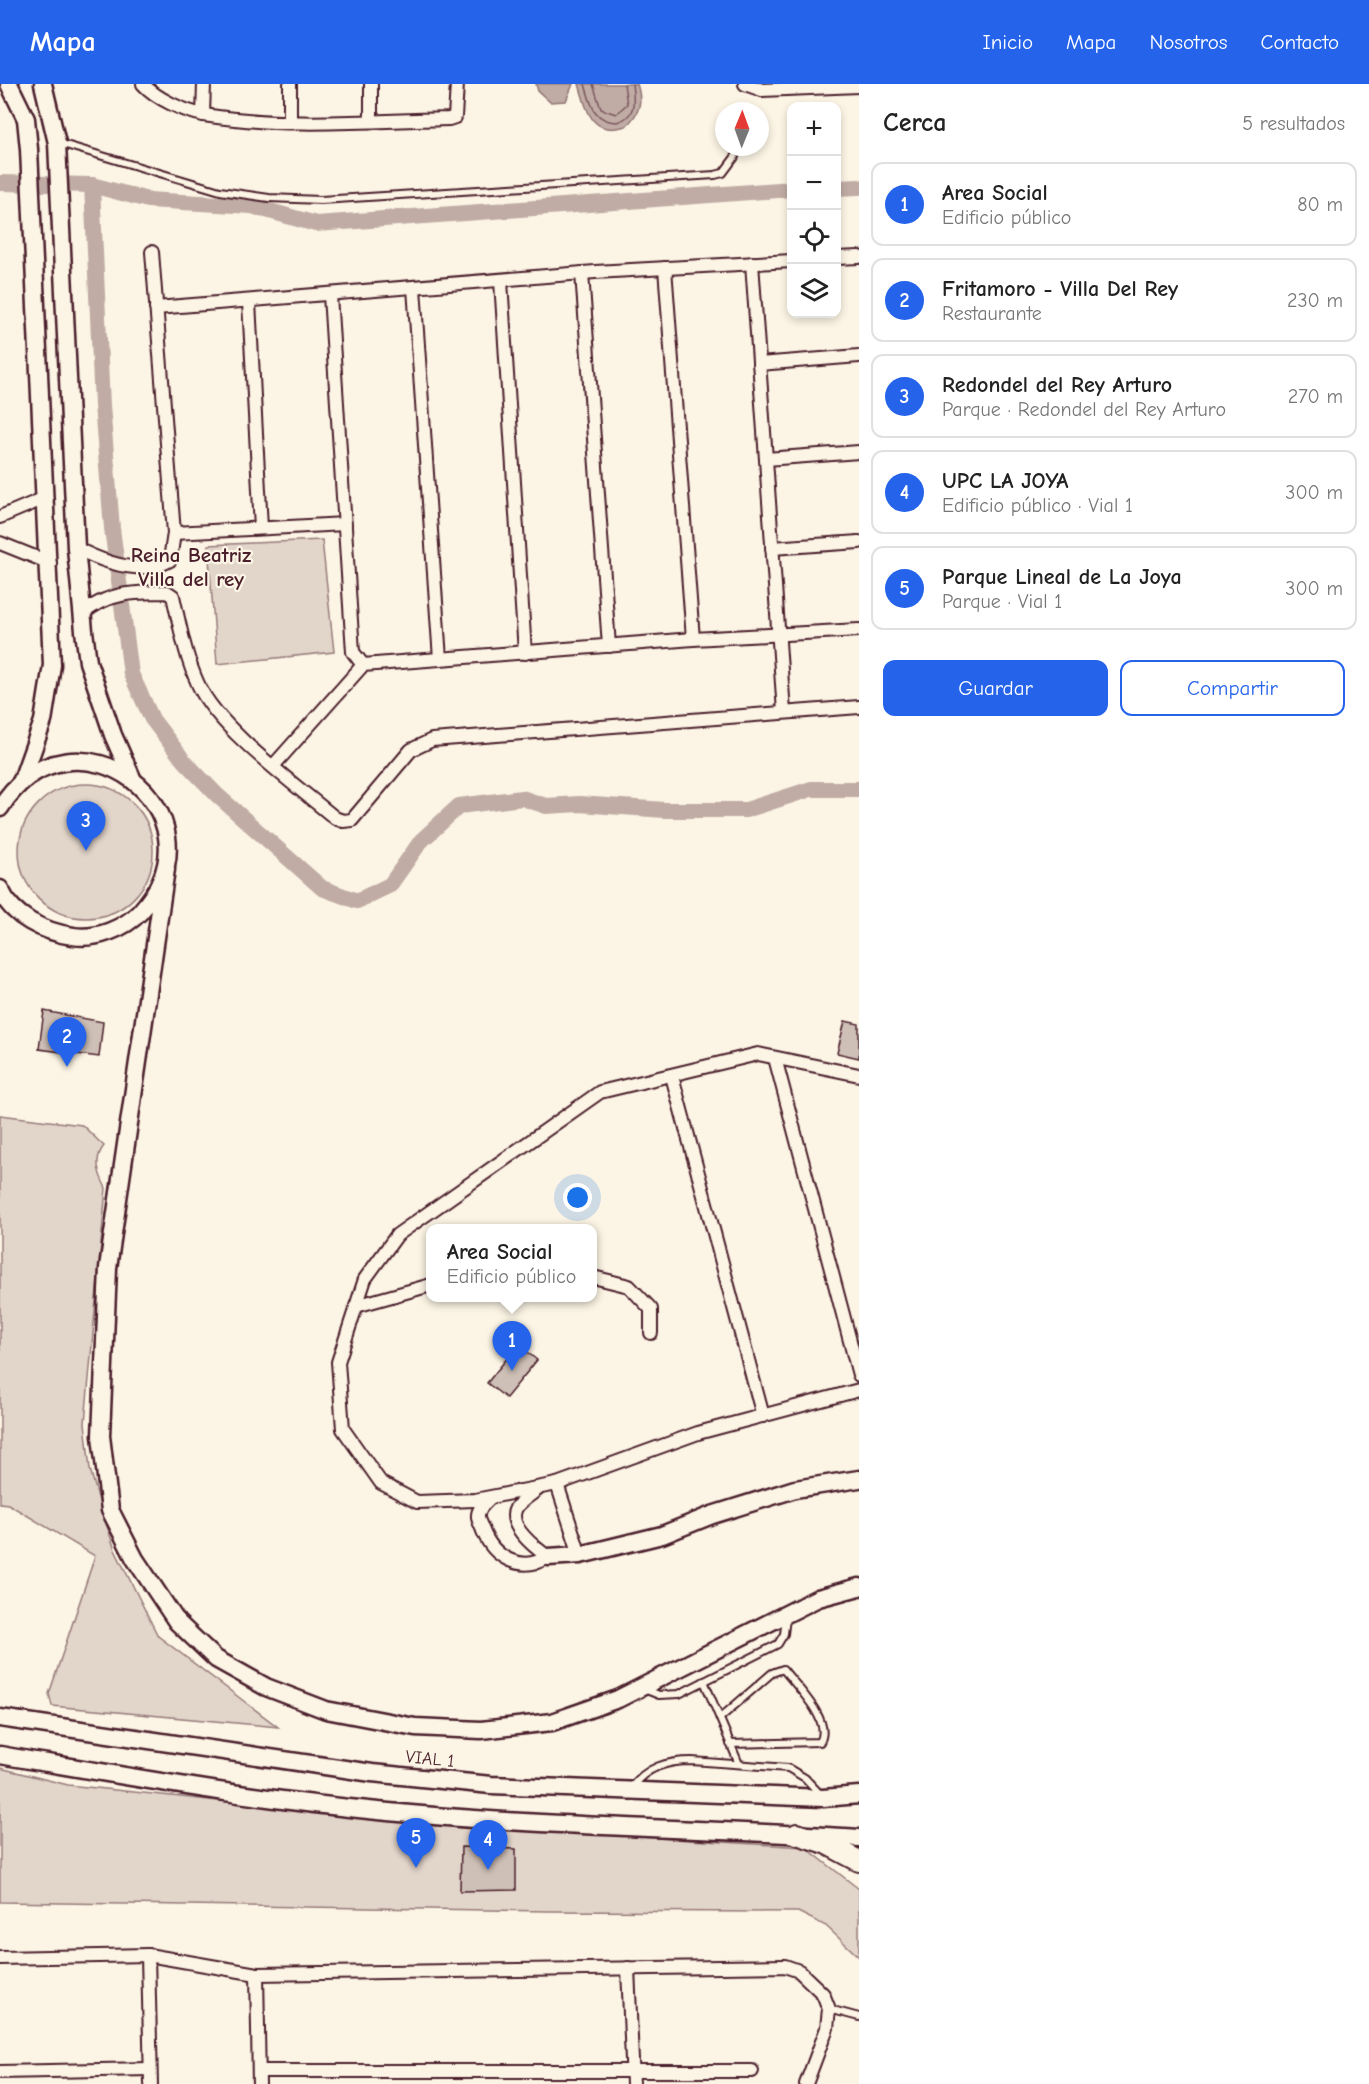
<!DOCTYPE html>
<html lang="es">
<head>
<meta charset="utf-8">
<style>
  body { margin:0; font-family:"Comic Neue",sans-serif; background:#f2f2f2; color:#222 }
  .controls { position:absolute; right:18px; top:18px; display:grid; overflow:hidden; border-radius:12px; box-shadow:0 3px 9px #0003 }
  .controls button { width:54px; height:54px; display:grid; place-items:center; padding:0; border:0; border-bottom:2px solid #e0e0e0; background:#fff; color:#222; font:30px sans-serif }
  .compass { position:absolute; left:715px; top:18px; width:54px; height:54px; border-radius:50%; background:#fff; box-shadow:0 3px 9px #0003; rotate:1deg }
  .you { position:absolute; left:578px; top:1114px; width:21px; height:21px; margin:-15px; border:4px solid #fff; border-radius:50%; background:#1a73e8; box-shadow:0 0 0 9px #1a73e833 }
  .badge { display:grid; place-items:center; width:39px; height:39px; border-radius:50%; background:#2563eb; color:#fff; font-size:20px; font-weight:700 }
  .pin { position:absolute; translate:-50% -50px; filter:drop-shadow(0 2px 3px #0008) }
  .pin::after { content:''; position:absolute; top:32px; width:21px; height:18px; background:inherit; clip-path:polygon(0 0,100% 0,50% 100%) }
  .popup { position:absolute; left:426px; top:1140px; width:171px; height:78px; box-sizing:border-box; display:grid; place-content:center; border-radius:12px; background:#fff; filter:drop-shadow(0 2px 4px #0005); font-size:20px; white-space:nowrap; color:#767676 }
  .popup b { font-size:22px; color:#222 }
  .popup::after { content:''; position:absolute; left:50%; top:100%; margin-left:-12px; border:12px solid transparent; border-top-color:#fff }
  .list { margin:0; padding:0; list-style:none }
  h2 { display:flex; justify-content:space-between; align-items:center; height:78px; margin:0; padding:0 24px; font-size:26px }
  h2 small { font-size:20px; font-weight:400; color:#767676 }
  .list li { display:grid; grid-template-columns:39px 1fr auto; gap:18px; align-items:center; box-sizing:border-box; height:84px; margin:0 12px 12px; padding:0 12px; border:2px solid #e0e0e0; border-radius:12px }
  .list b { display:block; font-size:22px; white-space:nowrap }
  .list p { margin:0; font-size:20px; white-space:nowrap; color:#767676 }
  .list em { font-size:20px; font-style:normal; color:#767676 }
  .actions { display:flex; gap:12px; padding:18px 24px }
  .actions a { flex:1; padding:14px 0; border:2px solid #2563eb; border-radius:12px; text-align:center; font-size:21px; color:#2563eb }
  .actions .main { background:#2563eb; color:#fff }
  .icon { flex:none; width:33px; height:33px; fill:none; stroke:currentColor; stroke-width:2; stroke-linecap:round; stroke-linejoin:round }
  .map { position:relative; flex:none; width:859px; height:2000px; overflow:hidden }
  header { display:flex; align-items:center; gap:36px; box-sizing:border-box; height:84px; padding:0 30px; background:#2563eb; color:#fff }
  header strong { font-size:28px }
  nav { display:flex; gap:33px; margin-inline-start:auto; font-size:21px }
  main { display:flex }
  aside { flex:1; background:#fff }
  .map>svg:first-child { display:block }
  .green { fill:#e2d5ca; stroke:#967a7a; stroke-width:1.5 }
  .water { fill:#c0aca5; stroke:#917474; stroke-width:1.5 }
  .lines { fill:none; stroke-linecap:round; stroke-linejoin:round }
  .shore { stroke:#79575c; stroke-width:1.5 }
  .canal { stroke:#c0aca5; stroke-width:16 }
  .building { fill:#cfc0b7; stroke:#4a1f2b; stroke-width:1.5 }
  .lane-casing { stroke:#4a1f2b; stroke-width:10 }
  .street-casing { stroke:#4a1f2b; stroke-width:16 }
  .secondary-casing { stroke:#4a1f2b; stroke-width:21 }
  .primary-casing { stroke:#4a1f2b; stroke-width:24 }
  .lane { stroke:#fcf5e5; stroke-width:6 }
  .street { stroke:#fcf5e5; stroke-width:12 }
  .secondary { stroke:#fcf5e5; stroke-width:16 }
  .primary { stroke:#fcf5e5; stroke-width:20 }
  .labels { text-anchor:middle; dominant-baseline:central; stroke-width:4.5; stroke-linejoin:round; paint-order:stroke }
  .street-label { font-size:18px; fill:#4a1f2b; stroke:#fcf5e5 }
  .quarter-label { font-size:21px; font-weight:bold; fill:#4a1f2b; stroke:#fcf5e5 }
</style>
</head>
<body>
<header>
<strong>Mapa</strong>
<nav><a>Inicio</a><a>Mapa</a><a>Nosotros</a><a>Contacto</a></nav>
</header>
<main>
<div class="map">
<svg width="859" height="2000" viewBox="0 0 859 2000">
  <rect width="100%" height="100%" fill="#fcf5e5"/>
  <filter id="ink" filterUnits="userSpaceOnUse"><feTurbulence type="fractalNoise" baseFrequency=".0167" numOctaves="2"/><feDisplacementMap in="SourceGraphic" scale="12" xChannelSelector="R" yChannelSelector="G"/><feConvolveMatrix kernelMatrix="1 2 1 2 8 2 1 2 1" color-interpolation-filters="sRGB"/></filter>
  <g filter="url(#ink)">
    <g class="green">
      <path d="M322,456L334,568L217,580L208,461Z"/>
      <circle cx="86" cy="767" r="67"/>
      <path d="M0,1031L82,1041L104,1062C93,1075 99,1091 106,1104L85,1339L90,1385L102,1427L115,1466L158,1552L278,1643L52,1622L49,1610L95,1472L8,1420L0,1419Z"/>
      <path d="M0,1684L68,1701L442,1741L805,1763L859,1805V1873L826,1842L798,1828L549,1827L0,1818Z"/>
    </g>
    <g class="water">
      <path d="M536,0H573L566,17L550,18L538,7Z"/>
      <path d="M579,0H637C643,18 640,29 626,42C591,53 587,26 579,0Z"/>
    </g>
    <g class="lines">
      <g class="shore">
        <path d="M585,0C591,20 593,37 617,38C637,33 634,16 632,0"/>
        <path d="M593,0L601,25L616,30L627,20L624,0"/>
      </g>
      <g class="canal">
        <path d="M0,99L92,101L148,116L252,122L316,140L792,105"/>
        <path d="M92,101L102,321L112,444L131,590L152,635L184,677L217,711L322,804L357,817L390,801L421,757L459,722L522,714L546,722L579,720L665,726H746L811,705H859"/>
        <path d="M836,104L859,103"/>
      </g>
    </g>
    <g class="building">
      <path d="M44,927L103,938L99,973L39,965Z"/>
      <path d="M845,937L859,940V974L837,969Z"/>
      <path d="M518,1261L537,1276L506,1314L487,1299Z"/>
      <path d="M461,1763L516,1765V1806L460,1807Z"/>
    </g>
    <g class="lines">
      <defs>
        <g id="lane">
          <path d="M59,59L220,107L269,114L321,116L715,91L723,89L735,73"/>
          <path d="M704,1597L739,1680"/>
          <path d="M644,1605L659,1611L679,1610L778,1560L784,1550L786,1534"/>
          <path d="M720,1634L772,1589L783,1585C796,1602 833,1637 820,1658L730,1660"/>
          <path d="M631,1704C646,1683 667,1677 692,1677L788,1684L805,1694L820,1710"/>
          <path d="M829,1925L859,1933"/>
        </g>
        <g id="street">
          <path d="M143,0C157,15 183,27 204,31C284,44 368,37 449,35L455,33L457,0"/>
          <path d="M745,0L762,6L859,2"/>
          <path d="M203,31L204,0"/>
          <path d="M371,36V0"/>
          <path d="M290,37V0"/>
          <path d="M836,174L859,173"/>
          <path d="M752,179L784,628"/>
          <path d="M665,184L693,555"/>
          <path d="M582,189L609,562"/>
          <path d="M501,197L525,569"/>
          <path d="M414,204L440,575"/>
          <path d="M249,218L261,444"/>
          <path d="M156,224L595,188L792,177"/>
          <path d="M759,280L859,272"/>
          <path d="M766,375L859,368"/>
          <path d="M0,433L45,414"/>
          <path d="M174,449L345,440"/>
          <path d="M0,459L50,479"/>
          <path d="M76,464C103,478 141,493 170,476L174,449L152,168"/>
          <path d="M772,464L859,458"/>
          <path d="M82,531C105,508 137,508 167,508L173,512C180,542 185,572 198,600C217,644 297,702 335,734L343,737L352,736L411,666L432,656L859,623"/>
          <path d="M363,581L693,555L859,546"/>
          <path d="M274,681L363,581L353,568L330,211"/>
          <path d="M775,974L859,1291"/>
          <path d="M859,991L758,970L600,1008L397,1151L365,1195L338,1278L343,1345L381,1399L417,1418L475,1416L557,1400L698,1349L859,1306"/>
          <path d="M672,992L763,1332"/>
          <path d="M593,1193L629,1202L651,1225V1249"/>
          <path d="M356,1222L431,1201"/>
          <path d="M557,1400L580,1471"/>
          <path d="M490,1414C485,1419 477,1425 478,1433C478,1437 482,1443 483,1447C494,1474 521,1489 548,1473C537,1465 506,1442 516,1424C520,1417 532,1410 538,1405"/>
          <path d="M148,1871L151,2000"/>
          <path d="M0,1874L148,1871L257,1890L785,1882L799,1887L823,1910L829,1925L827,1944L806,2000"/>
          <path d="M628,1884L633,2000"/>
          <path d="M257,1890L259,2000"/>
          <path d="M259,1987H752"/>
          <path d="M0,1988L150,1985"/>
        </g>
        <g id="secondary">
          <path d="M9,0L26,35L29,65L52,581L43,637L22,696"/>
          <path d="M43,0L57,59L76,464L84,547L88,578L113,651L132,694"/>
          <path d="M0,724C72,609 232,728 140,828C125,844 96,856 73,852C44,848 12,833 0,805"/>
          <path d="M166,785L108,1184L101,1352L110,1426L135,1475L177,1538L216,1575L266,1603L326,1626L415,1643L481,1646L552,1638L618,1615L818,1514L859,1503"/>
          <path d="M548,1473L580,1471L662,1451L712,1431L795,1405L859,1395"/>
          <path d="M0,1634L372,1689L491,1701L823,1714L859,1711"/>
          <path d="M0,1671C125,1692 251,1715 378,1727C538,1743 699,1744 859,1754"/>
        </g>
        <path id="primary" d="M797,1750L825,1759L859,1777"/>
      </defs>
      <use href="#lane" class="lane-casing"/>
      <use href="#street" class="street-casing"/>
      <use href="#secondary" class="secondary-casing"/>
      <use href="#primary" class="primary-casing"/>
      <use href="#lane" class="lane"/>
      <use href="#street" class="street"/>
      <use href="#secondary" class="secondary"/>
      <use href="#primary" class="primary"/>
    </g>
  </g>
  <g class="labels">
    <g class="street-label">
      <text transform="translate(430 1675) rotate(6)">VIAL 1</text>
    </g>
    <g class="quarter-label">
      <text x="191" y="471">Reina Beatriz<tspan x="191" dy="24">Villa del rey</tspan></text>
    </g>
  </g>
</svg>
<div class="controls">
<button>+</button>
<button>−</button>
<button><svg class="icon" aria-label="locate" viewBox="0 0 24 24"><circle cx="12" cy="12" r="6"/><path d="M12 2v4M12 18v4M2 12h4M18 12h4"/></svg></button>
<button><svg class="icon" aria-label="layers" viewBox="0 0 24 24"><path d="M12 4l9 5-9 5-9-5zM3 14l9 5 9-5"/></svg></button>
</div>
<svg class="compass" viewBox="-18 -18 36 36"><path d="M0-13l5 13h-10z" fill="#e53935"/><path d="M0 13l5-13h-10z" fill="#767676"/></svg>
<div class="you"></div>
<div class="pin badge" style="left:512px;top:1287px">1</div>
<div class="popup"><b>Area Social</b>Edificio público</div>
<div class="pin badge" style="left:67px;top:983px">2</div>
<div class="pin badge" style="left:86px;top:767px">3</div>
<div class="pin badge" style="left:488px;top:1786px">4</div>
<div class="pin badge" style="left:416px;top:1784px">5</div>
</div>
<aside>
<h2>Cerca<small>5 resultados</small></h2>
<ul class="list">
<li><span class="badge">1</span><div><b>Area Social</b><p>Edificio público</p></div><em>80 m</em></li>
<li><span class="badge">2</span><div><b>Fritamoro - Villa Del Rey</b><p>Restaurante</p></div><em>230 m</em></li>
<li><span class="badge">3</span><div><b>Redondel del Rey Arturo</b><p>Parque · Redondel del Rey Arturo</p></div><em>270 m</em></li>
<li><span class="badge">4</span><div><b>UPC LA JOYA</b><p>Edificio público · Vial 1</p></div><em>300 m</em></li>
<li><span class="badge">5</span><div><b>Parque Lineal de La Joya</b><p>Parque · Vial 1</p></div><em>300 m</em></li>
</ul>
<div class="actions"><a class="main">Guardar</a><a>Compartir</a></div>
</aside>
</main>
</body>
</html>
